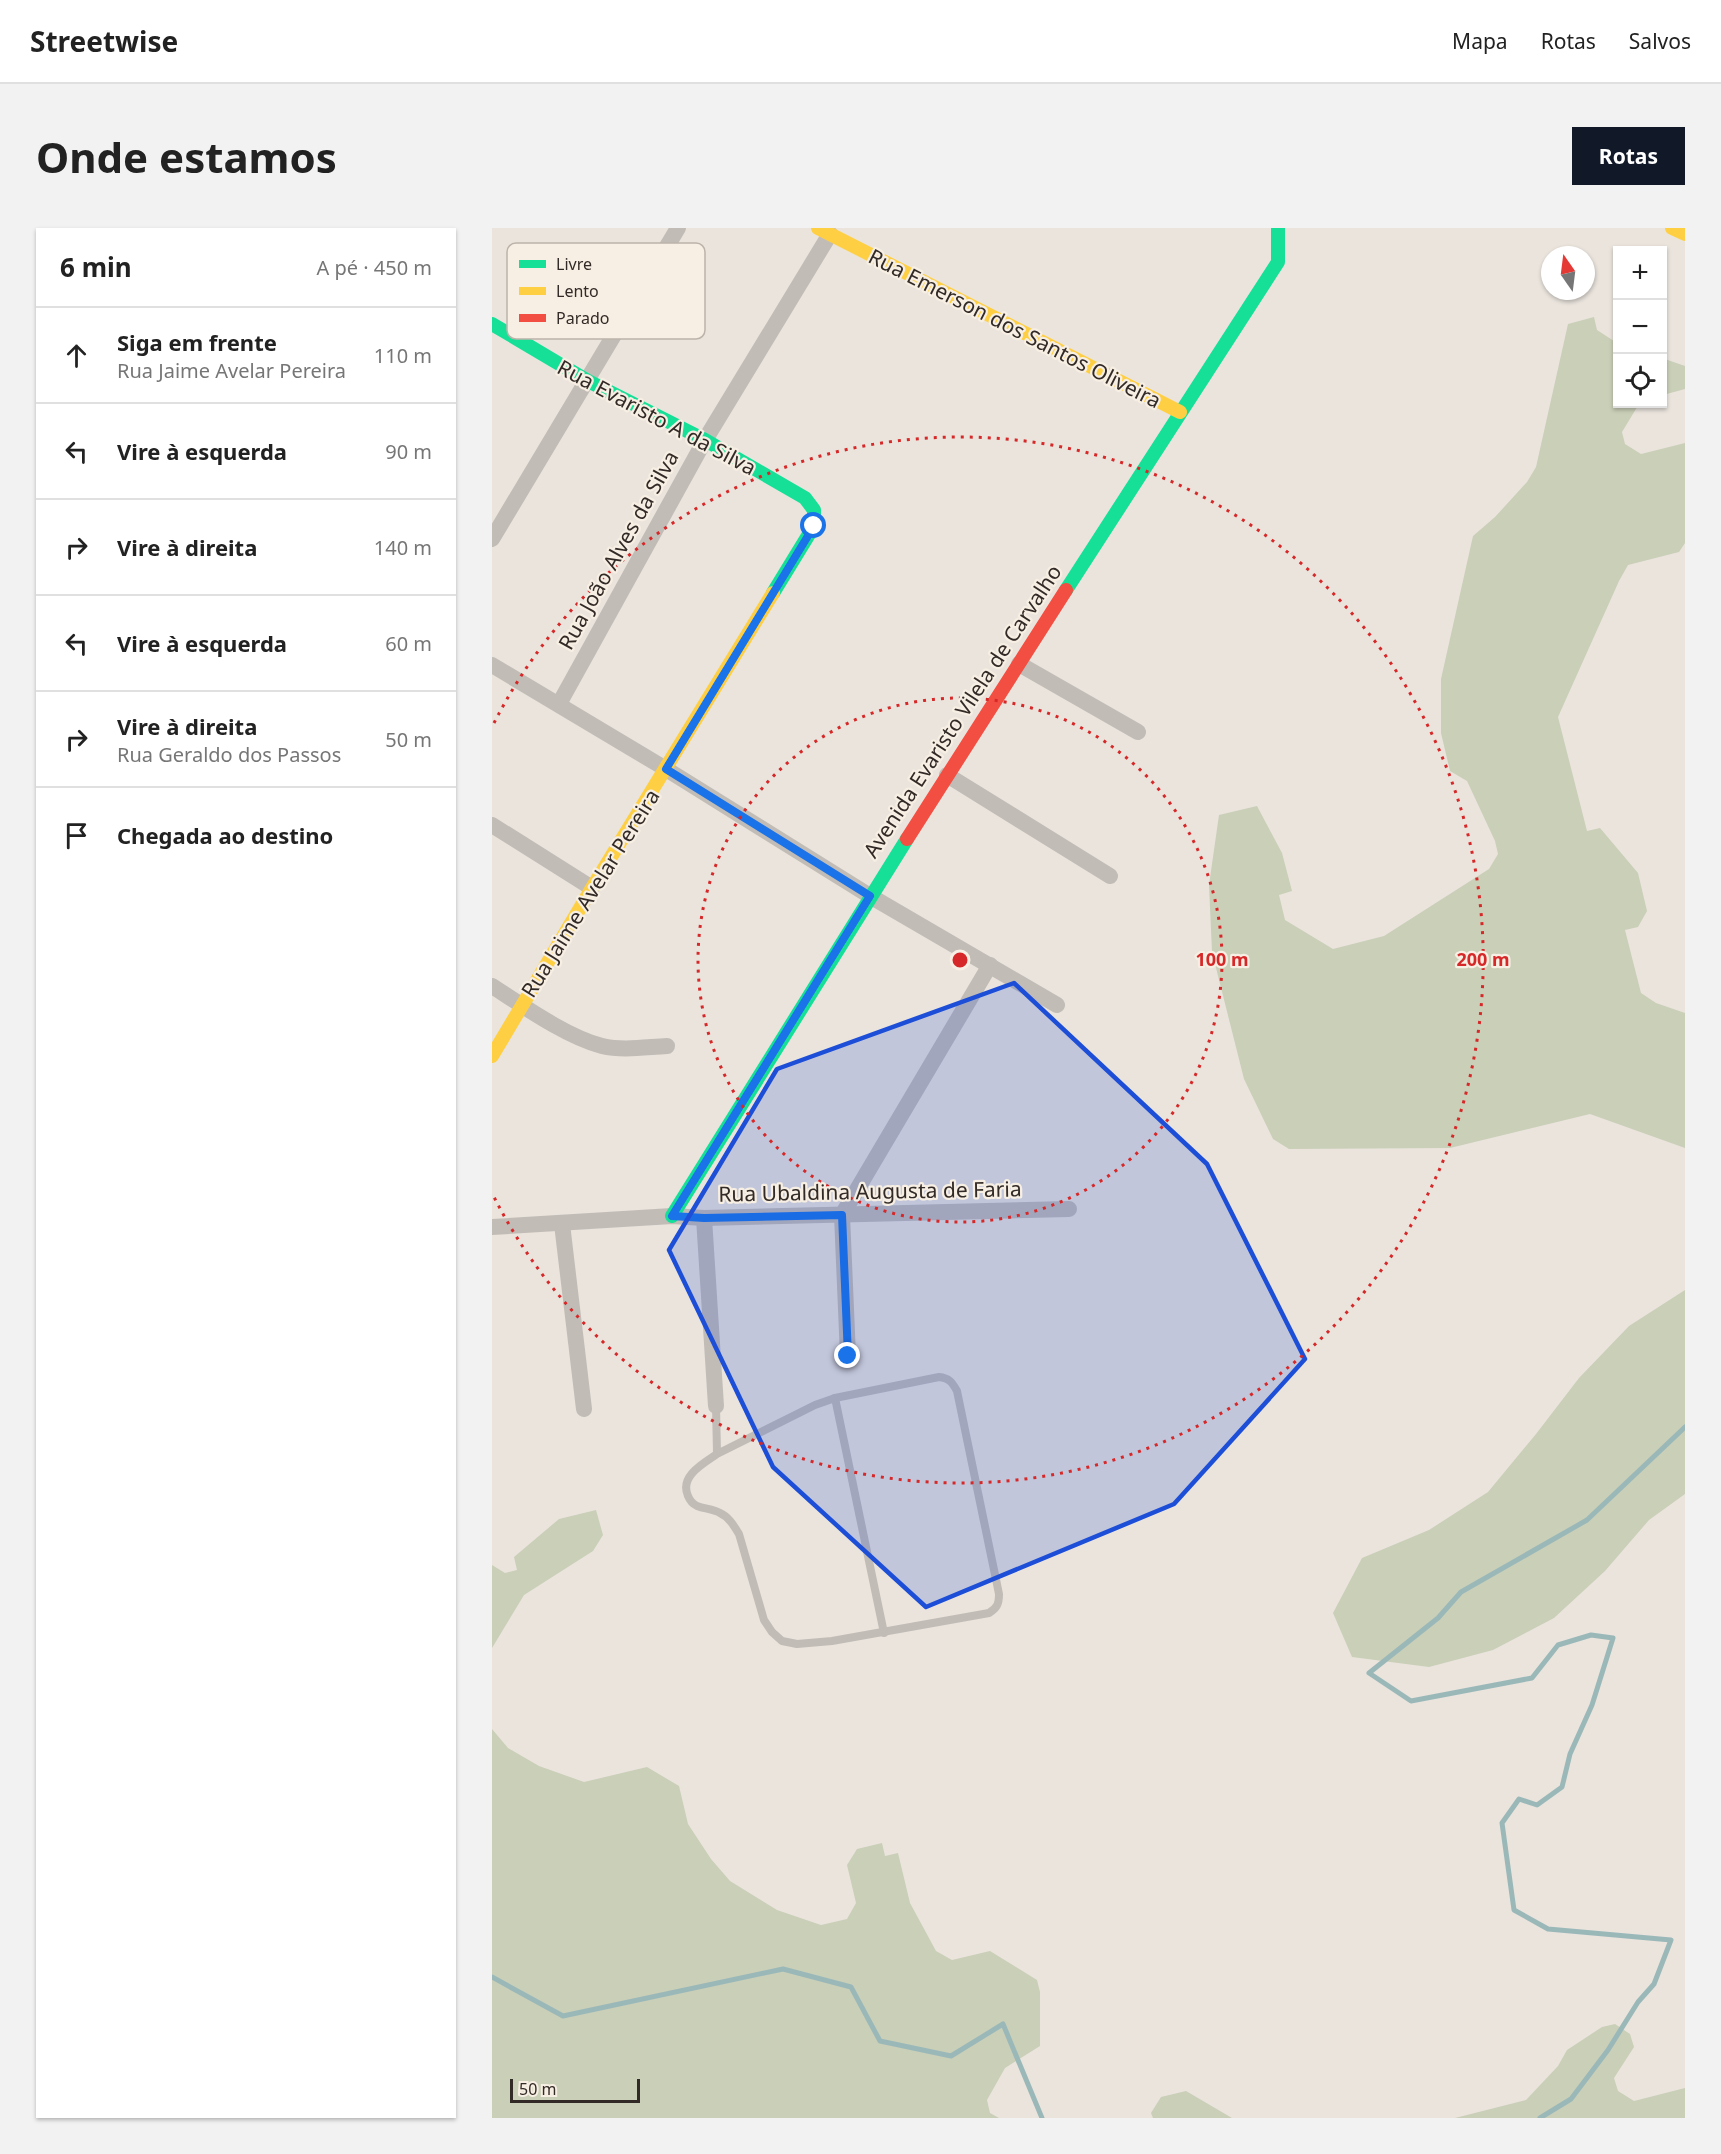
<!DOCTYPE html>
<html lang="pt">
<head>
<meta charset="utf-8">
<style>
  body { margin:0; font-family:"Noto Sans",sans-serif; background:#f2f2f2; color:#222 }
  .controls { position:absolute; right:18px; top:18px; display:grid; overflow:hidden; border-radius:0px; box-shadow:0 2px 4px #0004 }
  .controls button { width:54px; height:54px; display:grid; place-items:center; padding:0; border:0; border-bottom:2px solid #e0e0e0; background:#fff; color:#222; font:30px sans-serif }
  .compass { position:absolute; left:1049px; top:18px; width:54px; height:54px; border-radius:50%; background:#fff; box-shadow:0 2px 4px #0004; rotate:346deg }
  .scale { position:absolute; left:18px; bottom:15px; width:130px; box-sizing:border-box; padding-left:6px; border:3px solid #322a26; border-top:0; font-size:16px; line-height:21px; white-space:nowrap; color:#322a26; -webkit-text-stroke:4px #f7efe3; paint-order:stroke }
  .stop { position:absolute; width:18px; height:18px; margin:-14px; border:4px solid #1a73e8; border-radius:50%; background:#fff }
  .stop.end { background:#1a73e8; border-color:#fff; box-shadow:0 2px 6px #0008 }
  .list { margin:0; padding:0; list-style:none }
  h2 { display:flex; justify-content:space-between; align-items:center; height:78px; margin:0; padding:0 24px; font-size:26px }
  h2 small { font-size:20px; font-weight:400; color:#767676 }
  .list li { display:grid; grid-template-columns:39px 1fr auto; gap:18px; align-items:center; box-sizing:border-box; height:96px; padding:0 24px; border-top:2px solid #e0e0e0 }
  .list b { display:block; font-size:22px; white-space:nowrap }
  .list p { margin:0; font-size:20px; white-space:nowrap; color:#767676 }
  .list em { font-size:20px; font-style:normal; color:#767676 }
  .icon { flex:none; width:33px; height:33px; fill:none; stroke:currentColor; stroke-width:2; stroke-linecap:round; stroke-linejoin:round }
  .map { position:relative; flex:none; width:1193px; height:1890px; overflow:hidden; border-radius:0px }
  header { display:flex; align-items:center; gap:36px; box-sizing:border-box; height:84px; padding:0 30px; background:#fff; border-bottom:2px solid #e0e0e0 }
  header strong { font-size:28px }
  nav { display:flex; gap:33px; margin-inline-start:auto; font-size:21px }
  .intro { display:flex; align-items:center; justify-content:space-between; box-sizing:border-box; height:144px; padding:0 36px }
  h1 { margin:0; font-size:42px }
  .button { padding:15px 27px; border-radius:0px; background:#111827; color:#fff; font-size:21px; font-weight:700 }
  main { display:flex; gap:36px; padding:0 36px }
  aside { flex:1; background:#fff; border-radius:0px; box-shadow:0 2px 4px #0004 }
  .map>svg:first-child { display:block }
  .green { fill:#cacfb8 }
  .lines { fill:none; stroke-linecap:round; stroke-linejoin:round }
  .stream { stroke:#9bb8b9; stroke-width:5 }
  .lane { stroke:#c2bcb7; stroke-width:8 }
  .street { stroke:#c2bcb7; stroke-width:16 }
  .fast { stroke:#16e098; stroke-width:14 }
  .slow { stroke:#ffcf43; stroke-width:14 }
  .jam { stroke:#f24e42; stroke-width:14 }
  .route { stroke:#1a73e8; stroke-width:8 }
  .marked { fill:#1d4ed8; fill-opacity:0.2; stroke:#1d4ed8; stroke-width:4.5; stroke-linejoin:round }
  .ring { fill:none; stroke:#d62828; stroke-width:3; stroke-dasharray:3 6 }
  .labels { text-anchor:middle; dominant-baseline:central; stroke-width:4.5; stroke-linejoin:round; paint-order:stroke }
  .street-label { font-size:21px; fill:#322a26; stroke:#f7efe3 }
  .key { fill:#f7efe3; stroke:#bcb4aa; stroke-width:1.5 }
  .key-label { font-size:16px; fill:#322a26 }
  .centre { fill:#d62828; stroke:#f7efe3; stroke-width:3 }
  .ring-label { font-size:18px; text-anchor:middle; font-weight:bold; fill:#d62828; stroke:#f7efe3; stroke-width:4.5; stroke-linejoin:round; paint-order:stroke }
</style>
</head>
<body>
<header>
<strong>Streetwise</strong>
<nav><a>Mapa</a><a>Rotas</a><a>Salvos</a></nav>
</header>
<div class="intro"><h1>Onde estamos</h1><a class="button">Rotas</a></div>
<main>
<aside>
<h2>6 min<small>A pé · 450 m</small></h2>
<ul class="list">
<li><svg class="icon" aria-label="ahead" viewBox="0 0 24 24"><path d="M12 20V5M6 11l6-6 6 6"/></svg><div><b>Siga em frente</b><p>Rua Jaime Avelar Pereira</p></div><em>110 m</em></li>
<li><svg class="icon" aria-label="left" viewBox="0 0 24 24"><path d="M17 20v-9H6M10 6l-5 5 5 5"/></svg><div><b>Vire à esquerda</b></div><em>90 m</em></li>
<li><svg class="icon" aria-label="right" viewBox="0 0 24 24"><path d="M7 20v-9h11M14 6l5 5-5 5"/></svg><div><b>Vire à direita</b></div><em>140 m</em></li>
<li><svg class="icon" aria-label="left" viewBox="0 0 24 24"><path d="M17 20v-9H6M10 6l-5 5 5 5"/></svg><div><b>Vire à esquerda</b></div><em>60 m</em></li>
<li><svg class="icon" aria-label="right" viewBox="0 0 24 24"><path d="M7 20v-9h11M14 6l5 5-5 5"/></svg><div><b>Vire à direita</b><p>Rua Geraldo dos Passos</p></div><em>50 m</em></li>
<li><svg class="icon" aria-label="arrive" viewBox="0 0 24 24"><path d="M6 21V4h12l-3 4 3 4H6"/></svg><div><b>Chegada ao destino</b></div></li>
</ul>
</aside>
<div class="map">
<svg width="1193" height="1890" viewBox="0 0 1193 1890">
  <rect width="100%" height="100%" fill="#eae4dd"/>
  <g class="green">
    <path d="M1102,89L1105,102L1125,115L1126,176H1147L1130,204L1133,216L1149,226L1193,215V315L1187,324L1136,337L1127,353L1066,489L1095,603L1108,600L1146,645L1155,683L1146,699L1133,702L1149,765L1164,775L1193,785V920L1098,886L958,920L797,921L781,911L752,851L720,724L717,657L727,587L765,578L790,625L800,663L787,667L793,692L841,721L892,708L997,641L1006,626L1003,613L975,553L958,543L949,505V451L981,308L1003,289L1035,254L1044,239L1076,96Z"/>
    <path d="M1170,130L1193,138V161L1171,167Z"/>
    <path d="M1193,1062V1266L1157,1292L1113,1343L1062,1390L1001,1422L937,1439L860,1429L841,1385L870,1330L937,1302L996,1264L1044,1206L1087,1150L1137,1098Z"/>
    <path d="M104,1282L111,1307L101,1323L32,1367L0,1420V1337L13,1345L25,1342L22,1329L67,1291Z"/>
    <path d="M0,1501L16,1520L47,1538L92,1554L155,1539L187,1558L196,1596L219,1631L238,1653L285,1682L329,1697L355,1691L364,1675L355,1637L365,1621L390,1615L393,1628L406,1625L418,1675L444,1723L460,1732L498,1723L545,1752L548,1764V1818L513,1840L495,1872L498,1885L507,1890H0Z"/>
    <path d="M1123,1796L1138,1806L1142,1819L1122,1850L1126,1863L1142,1873L1193,1860V1890H963L1034,1872L1066,1838L1075,1822L1110,1799Z"/>
    <path d="M694,1863L740,1890H661L659,1885L669,1869Z"/>
  </g>
  <g class="lines">
    <g class="stream">
      <path d="M0,1749L71,1788L291,1741L359,1759L388,1813L459,1828L511,1796L550,1890"/>
      <path d="M1048,1890L1079,1871L1116,1822L1146,1774L1162,1756L1179,1712L1056,1701L1022,1682L1010,1595L1027,1571L1045,1577L1070,1559L1078,1526L1100,1477L1121,1410L1099,1407L1066,1417L1040,1450L919,1473L877,1445L946,1390L969,1364L1095,1292L1193,1199"/>
    </g>
    <g class="lane">
      <path d="M343,1170L392,1405"/>
      <path d="M224,1178L225,1226C212,1235 187,1248 196,1268C198,1273 201,1276 205,1278C213,1281 221,1281 228,1285C237,1289 242,1298 247,1306L272,1392L280,1404L290,1413L305,1416L340,1413L497,1385C505,1380 507,1376 507,1366L465,1163C460,1154 457,1150 447,1149L343,1170L323,1177L225,1226"/>
    </g>
    <g class="street">
      <path d="M0,311L186,0"/>
      <path d="M527,436L646,504"/>
      <path d="M0,437L174,541L378,668L565,777"/>
      <path d="M67,476L213,212L338,6"/>
      <path d="M455,547L618,648"/>
      <path d="M0,597L100,660"/>
      <path d="M0,758C31,778 75,809 110,818C131,823 154,819 175,818"/>
      <path d="M212,990L224,1178"/>
      <path d="M70,996L92,1181"/>
      <path d="M0,999L180,988L212,990L577,981"/>
      <path d="M356,1128L350,987L498,737"/>
    </g>
    <g class="fast">
      <path d="M0,96L96,153L213,212L313,270L322,282V298L281,365"/>
      <path d="M574,362L786,34V0"/>
      <path d="M180,988L415,611"/>
    </g>
    <g class="slow">
      <path d="M326,0L688,184"/>
      <path d="M1180,0L1193,6"/>
      <path d="M0,828L100,660L281,365"/>
    </g>
    <path class="jam" d="M415,611L574,362"/>
  </g>
  <g class="lines">
    <path class="route" d="M322,298L174,541L378,668L180,988L212,990L350,987L356,1128"/>
  </g>
  <path class="marked" d="M522,755L715,936L813,1131L682,1276L434,1379L281,1239L177,1022L285,841Z"/>
  <g class="ring">
    <circle cx="468" cy="732" r="262"/>
    <path d="M2 495A523 523 0 1 1 2 969"/>
  </g>
  <g class="labels">
    <g class="street-label">
      <text transform="translate(523 100) rotate(27)">Rua Emerson dos Santos Oliveira</text>
      <text transform="translate(165 189) rotate(28)">Rua Evaristo A da Silva</text>
      <text transform="translate(126 322) rotate(-61)">Rua João Alves da Silva</text>
      <text transform="translate(470 483) rotate(-57)">Avenida Evaristo Vilela de Carvalho</text>
      <text transform="translate(98 665) rotate(-58)">Rua Jaime Avelar Pereira</text>
      <text transform="translate(378 963) rotate(-1)">Rua Ubaldina Augusta de Faria</text>
    </g>
  </g>
  <rect x="15" y="15" width="198" height="96" rx="9" class="key"/>
  <rect x="27" y="32" width="27" height="8" fill="#16e098"/>
  <rect x="27" y="59" width="27" height="8" fill="#ffcf43"/>
  <rect x="27" y="86" width="27" height="8" fill="#f24e42"/>
  <g class="key-label">
    <text x="64" y="42">Livre</text>
    <text x="64" y="69">Lento</text>
    <text x="64" y="96">Parado</text>
  </g>
  <circle cx="468" cy="732" r="9" class="centre"/>
  <g class="ring-label">
    <text x="730" y="738">100 m</text>
    <text x="991" y="738">200 m</text>
  </g>
</svg>
<div class="controls">
<button>+</button>
<button>−</button>
<button><svg class="icon" aria-label="locate" viewBox="0 0 24 24"><circle cx="12" cy="12" r="6"/><path d="M12 2v4M12 18v4M2 12h4M18 12h4"/></svg></button>
</div>
<svg class="compass" viewBox="-18 -18 36 36"><path d="M0-13l5 13h-10z" fill="#e53935"/><path d="M0 13l5-13h-10z" fill="#767676"/></svg>
<div class="scale">50 m</div>
<div class="stop" style="left:322px;top:298px"></div>
<div class="stop end" style="left:356px;top:1128px"></div>
</div>
</main>
</body>
</html>
